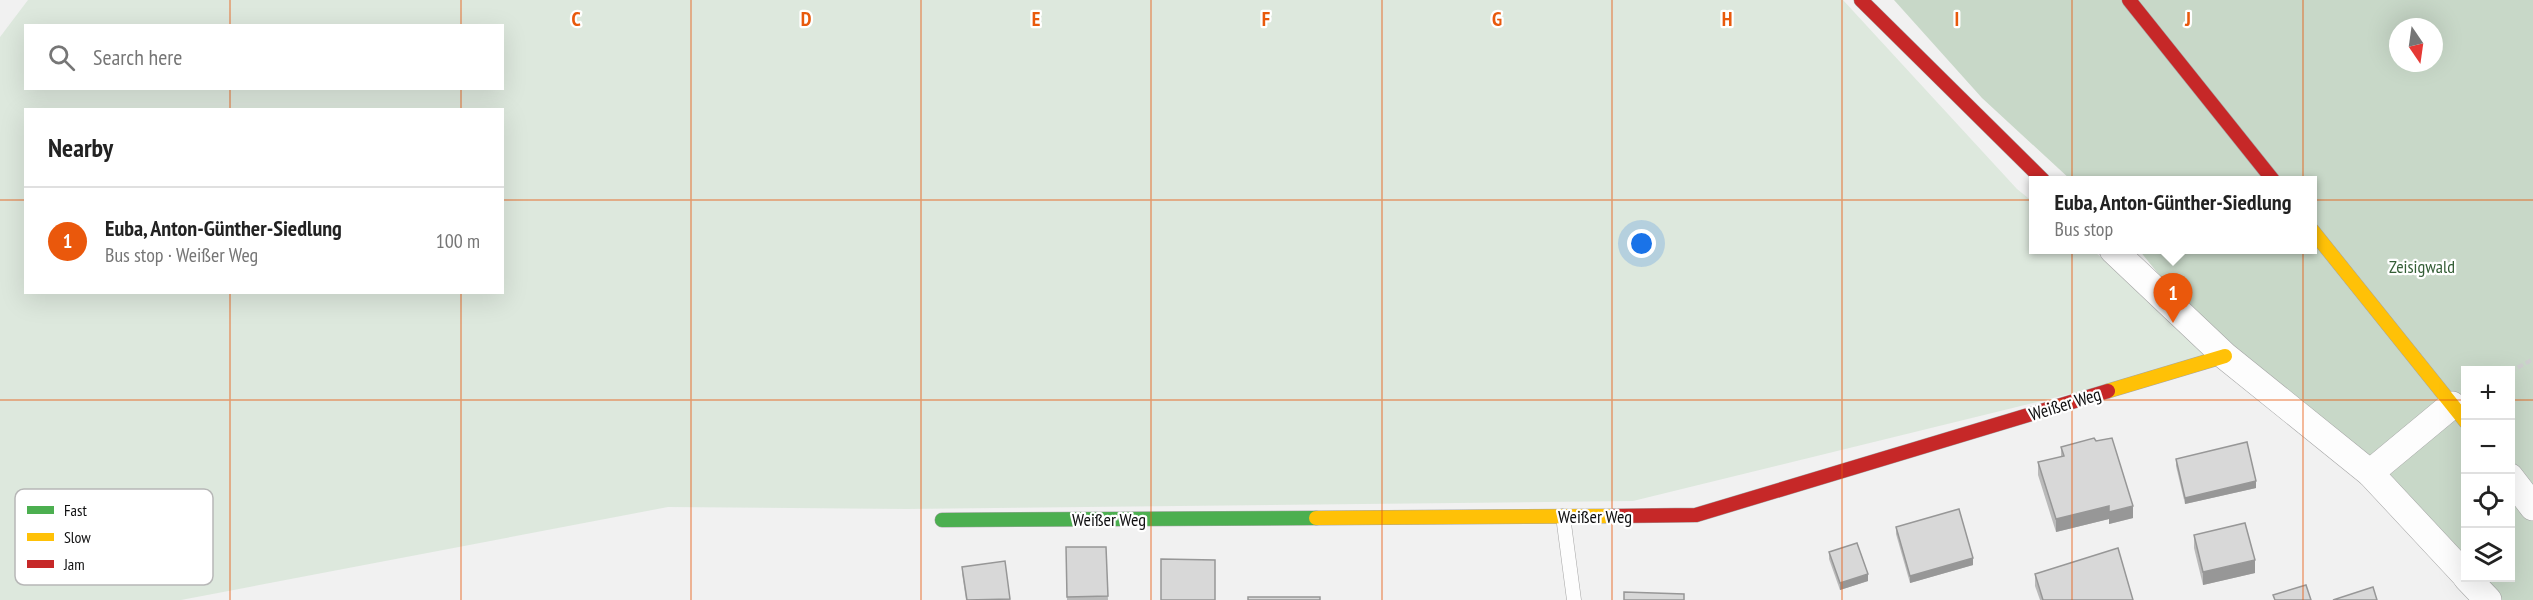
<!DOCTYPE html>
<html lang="en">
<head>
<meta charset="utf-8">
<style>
  body { margin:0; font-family:"PT Sans Narrow",sans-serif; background:#f2f2f2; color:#222 }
  .controls { position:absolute; right:18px; bottom:18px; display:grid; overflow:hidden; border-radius:0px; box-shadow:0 6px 24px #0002 }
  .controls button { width:54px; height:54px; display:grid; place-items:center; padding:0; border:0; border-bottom:2px solid #e0e0e0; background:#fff; color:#222; font:30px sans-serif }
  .compass { position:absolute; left:2389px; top:18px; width:54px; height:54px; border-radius:50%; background:#fff; box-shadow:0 6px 24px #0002; rotate:167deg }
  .you { position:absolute; left:1642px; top:244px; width:21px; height:21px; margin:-15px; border:4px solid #fff; border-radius:50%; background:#1a73e8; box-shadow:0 0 0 9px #1a73e833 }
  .badge { display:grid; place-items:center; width:39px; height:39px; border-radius:50%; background:#ea580c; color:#fff; font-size:20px; font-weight:700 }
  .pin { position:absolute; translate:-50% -50px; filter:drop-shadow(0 2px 3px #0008) }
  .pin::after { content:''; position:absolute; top:32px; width:21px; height:18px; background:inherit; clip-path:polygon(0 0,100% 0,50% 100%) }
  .popup { position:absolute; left:2029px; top:176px; width:288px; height:78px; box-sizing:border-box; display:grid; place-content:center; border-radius:0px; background:#fff; filter:drop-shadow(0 2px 4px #0005); font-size:20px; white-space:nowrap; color:#767676 }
  .popup b { font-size:22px; color:#222 }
  .popup::after { content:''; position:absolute; left:50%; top:100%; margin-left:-12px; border:12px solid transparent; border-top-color:#fff }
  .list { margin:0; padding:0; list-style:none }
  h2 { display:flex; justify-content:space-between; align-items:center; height:78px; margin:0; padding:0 24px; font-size:26px }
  h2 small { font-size:20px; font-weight:400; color:#767676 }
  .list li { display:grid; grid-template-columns:39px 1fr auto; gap:18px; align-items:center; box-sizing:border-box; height:108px; padding:0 24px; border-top:2px solid #e0e0e0 }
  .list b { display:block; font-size:22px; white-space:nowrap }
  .list p { margin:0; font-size:20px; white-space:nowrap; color:#767676 }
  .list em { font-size:20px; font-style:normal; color:#767676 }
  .icon { flex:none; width:33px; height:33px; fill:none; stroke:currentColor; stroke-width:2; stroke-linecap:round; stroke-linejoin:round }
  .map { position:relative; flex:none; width:2533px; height:600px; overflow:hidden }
  .search { position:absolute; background:#fff; box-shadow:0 6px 24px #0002; left:24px; top:24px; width:480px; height:66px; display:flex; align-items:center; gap:15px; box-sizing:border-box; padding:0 21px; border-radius:0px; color:#767676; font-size:22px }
  .panel { position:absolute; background:#fff; box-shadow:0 6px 24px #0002; left:24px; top:108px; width:480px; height:186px; border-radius:0px }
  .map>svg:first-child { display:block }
  .green { fill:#dde8dd; fill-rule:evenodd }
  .forest { fill:#c8d8c8; fill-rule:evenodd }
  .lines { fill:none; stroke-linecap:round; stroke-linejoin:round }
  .lane-casing { stroke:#a5a5a5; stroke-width:15 }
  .street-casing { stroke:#a5a5a5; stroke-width:28 }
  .fast-casing { stroke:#a5a5a5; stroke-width:15 }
  .slow-casing { stroke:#a5a5a5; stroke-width:15 }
  .jam-casing { stroke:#a5a5a5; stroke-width:15 }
  .path { stroke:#cececf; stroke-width:4; stroke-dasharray:6 3; stroke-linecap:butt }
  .lane { stroke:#fdfdfd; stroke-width:14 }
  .street { stroke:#fdfdfd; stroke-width:27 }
  .fast { stroke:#4caf50; stroke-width:14 }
  .slow { stroke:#ffc107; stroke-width:14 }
  .jam { stroke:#c62828; stroke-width:14 }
  .wall { fill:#bababa }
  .shaded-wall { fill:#979797 }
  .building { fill:#d8d8d8; stroke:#979797; stroke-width:1.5 }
  .grid { fill:none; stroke:#e8590c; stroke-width:1.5; stroke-opacity:0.55 }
  .labels { text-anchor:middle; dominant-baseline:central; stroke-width:4.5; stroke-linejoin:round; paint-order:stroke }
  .park-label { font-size:18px; fill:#345e36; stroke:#fff }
  .street-label { font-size:18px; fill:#0f0f10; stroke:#fff }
  .key { fill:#fff; stroke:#b7b7b7; stroke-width:1.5 }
  .key-label { font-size:16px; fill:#0f0f10 }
  .grid-label { font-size:20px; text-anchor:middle; font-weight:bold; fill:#e8590c; stroke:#fff; stroke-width:4.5; stroke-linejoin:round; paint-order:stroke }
</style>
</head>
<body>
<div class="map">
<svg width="2533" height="600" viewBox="0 0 2533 600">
  <rect width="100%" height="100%" fill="#f1f1f1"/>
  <path class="green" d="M28,0H1843L2017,189L2033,202L2034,250H2092L2225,356L1633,501L907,509L668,507L181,600H0V37ZM26,26H502V88H26ZM26,110H502V292H26Z"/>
  <path class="forest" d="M1894,0H2533V600H2488L2467,578H2510V370H2466L2465,576L2225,356L2139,250H2312V180H2071L1982,98ZM2398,27H2434V63H2398Z"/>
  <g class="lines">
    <defs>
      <path id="lane" d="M1563,516L1574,600"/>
      <g id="street">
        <path d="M2113,250L2225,356L2370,473L2466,576"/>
        <path d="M2370,473L2452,405"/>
        <path d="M2510,477L2533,507"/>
        <path d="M2467,578L2488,600"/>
      </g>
      <path id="fast" d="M942,520L1316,518"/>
      <g id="slow">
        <path d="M2312,230L2466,422"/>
        <path d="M2108,391L2225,356"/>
        <path d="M1316,518L1613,516"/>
      </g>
      <g id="jam">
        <path d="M1861,0L2043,180"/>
        <path d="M2129,0L2273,180"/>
        <path d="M1613,516L1696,515L2108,391"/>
      </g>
    </defs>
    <use href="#lane" class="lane-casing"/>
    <use href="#street" class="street-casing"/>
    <use href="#fast" class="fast-casing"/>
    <use href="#slow" class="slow-casing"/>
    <use href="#jam" class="jam-casing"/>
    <path class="path" d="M2510,372L2533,359"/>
    <use href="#lane" class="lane"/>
    <use href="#street" class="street"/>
    <use href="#fast" class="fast"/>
    <use href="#slow" class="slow"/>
    <use href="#jam" class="jam"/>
  </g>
  <g class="wall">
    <path d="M2061,447L2133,518L2109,524V519L2056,532L2038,475V462L2061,457Z"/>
    <path d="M2176,459L2256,488L2185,504L2176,466Z"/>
    <path d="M1896,527L1973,565L1910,583L1896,534Z"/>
    <path d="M2194,535L2255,573L2203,585L2194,548Z"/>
    <path d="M1066,547H1106L1108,600H1067Z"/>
    <path d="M1829,552L1868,581L1840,590L1829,559Z"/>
    <path d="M1005,561L1010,600H966L962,573V567Z"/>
    <path d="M2035,574L2133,600H2040L2035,586Z"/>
  </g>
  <g class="shaded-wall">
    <path d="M2256,481V488L2185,504V498Z"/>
    <path d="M2109,506V519L2056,532V519Z"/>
    <path d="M2133,506V518L2109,524V512Z"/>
    <path d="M1973,558V565L1910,583V576Z"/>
    <path d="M2255,560V573L2203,585V572Z"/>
    <path d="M1868,574V581L1840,590V583Z"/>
  </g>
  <g class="building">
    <path d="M2094,438L2096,441L2112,438L2133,506L2109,512V506L2056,519L2038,462L2064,456L2061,447Z"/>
    <path d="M2247,442L2256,481L2185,498L2176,459Z"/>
    <path d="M1959,509L1973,558L1910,576L1896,527Z"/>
    <path d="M2245,523L2255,560L2203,572L2194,535Z"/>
    <path d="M1857,543L1868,574L1840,583L1829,552Z"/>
    <path d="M1066,547H1106L1108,596L1067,597Z"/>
    <path d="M2118,548L2133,600H2043L2035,574Z"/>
    <path d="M1161,559L1215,560V600H1161Z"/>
    <path d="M1005,561L1010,599L967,600L962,567Z"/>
    <path d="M2306,585L2311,600H2275L2273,595Z"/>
    <path d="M2373,587L2377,600H2333Z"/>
    <path d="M1624,592L1684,594V600H1624Z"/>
    <rect x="1248" y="597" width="72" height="3"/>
  </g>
  <path class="grid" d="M230,0V26M461,0V26M691,0V600M921,0V600M1151,0V600M1382,0V600M1612,0V600M1842,0V600M2072,0V600M2303,0V600M230,88V110M461,88V110M0,200H26M502,200H2533M230,292V600M461,292V600M0,400H2466M2510,400H2533"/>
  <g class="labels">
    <g class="park-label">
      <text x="2422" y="266">Zeisigwald</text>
    </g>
    <g class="street-label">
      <text transform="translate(2065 404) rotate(-17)">Weißer Weg</text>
      <text x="1595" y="516">Weißer Weg</text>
      <text x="1109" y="519">Weißer Weg</text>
    </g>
  </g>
  <rect x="15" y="489" width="198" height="96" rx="9" class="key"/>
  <rect x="27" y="506" width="27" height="8" fill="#4caf50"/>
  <rect x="27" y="533" width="27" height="8" fill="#ffc107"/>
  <rect x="27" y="560" width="27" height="8" fill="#c62828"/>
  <g class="key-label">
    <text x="64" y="516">Fast</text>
    <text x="64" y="543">Slow</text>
    <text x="64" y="570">Jam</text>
  </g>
  <g class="grid-label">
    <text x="576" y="26">C</text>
    <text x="806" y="26">D</text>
    <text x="1036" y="26">E</text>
    <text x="1266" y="26">F</text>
    <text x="1497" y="26">G</text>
    <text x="1727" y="26">H</text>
    <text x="1957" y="26">I</text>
    <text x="2188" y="26">J</text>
  </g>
</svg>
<div class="controls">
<button>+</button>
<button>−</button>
<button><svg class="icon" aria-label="locate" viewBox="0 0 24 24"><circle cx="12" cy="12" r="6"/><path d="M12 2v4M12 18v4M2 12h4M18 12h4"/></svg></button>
<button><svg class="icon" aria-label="layers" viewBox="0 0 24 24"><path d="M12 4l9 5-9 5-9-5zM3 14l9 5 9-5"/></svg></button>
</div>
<svg class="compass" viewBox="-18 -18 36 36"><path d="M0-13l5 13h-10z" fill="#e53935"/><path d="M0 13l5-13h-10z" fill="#767676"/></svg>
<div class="you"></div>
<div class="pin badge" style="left:2173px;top:323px">1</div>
<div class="popup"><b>Euba, Anton-Günther-Siedlung</b>Bus stop</div>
<div class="search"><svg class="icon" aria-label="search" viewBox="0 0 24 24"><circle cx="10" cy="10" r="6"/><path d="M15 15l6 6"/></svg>Search here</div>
<section class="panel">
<h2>Nearby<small></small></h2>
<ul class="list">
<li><span class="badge">1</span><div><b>Euba, Anton-Günther-Siedlung</b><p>Bus stop · Weißer Weg</p></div><em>100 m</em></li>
</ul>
</section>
</div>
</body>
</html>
